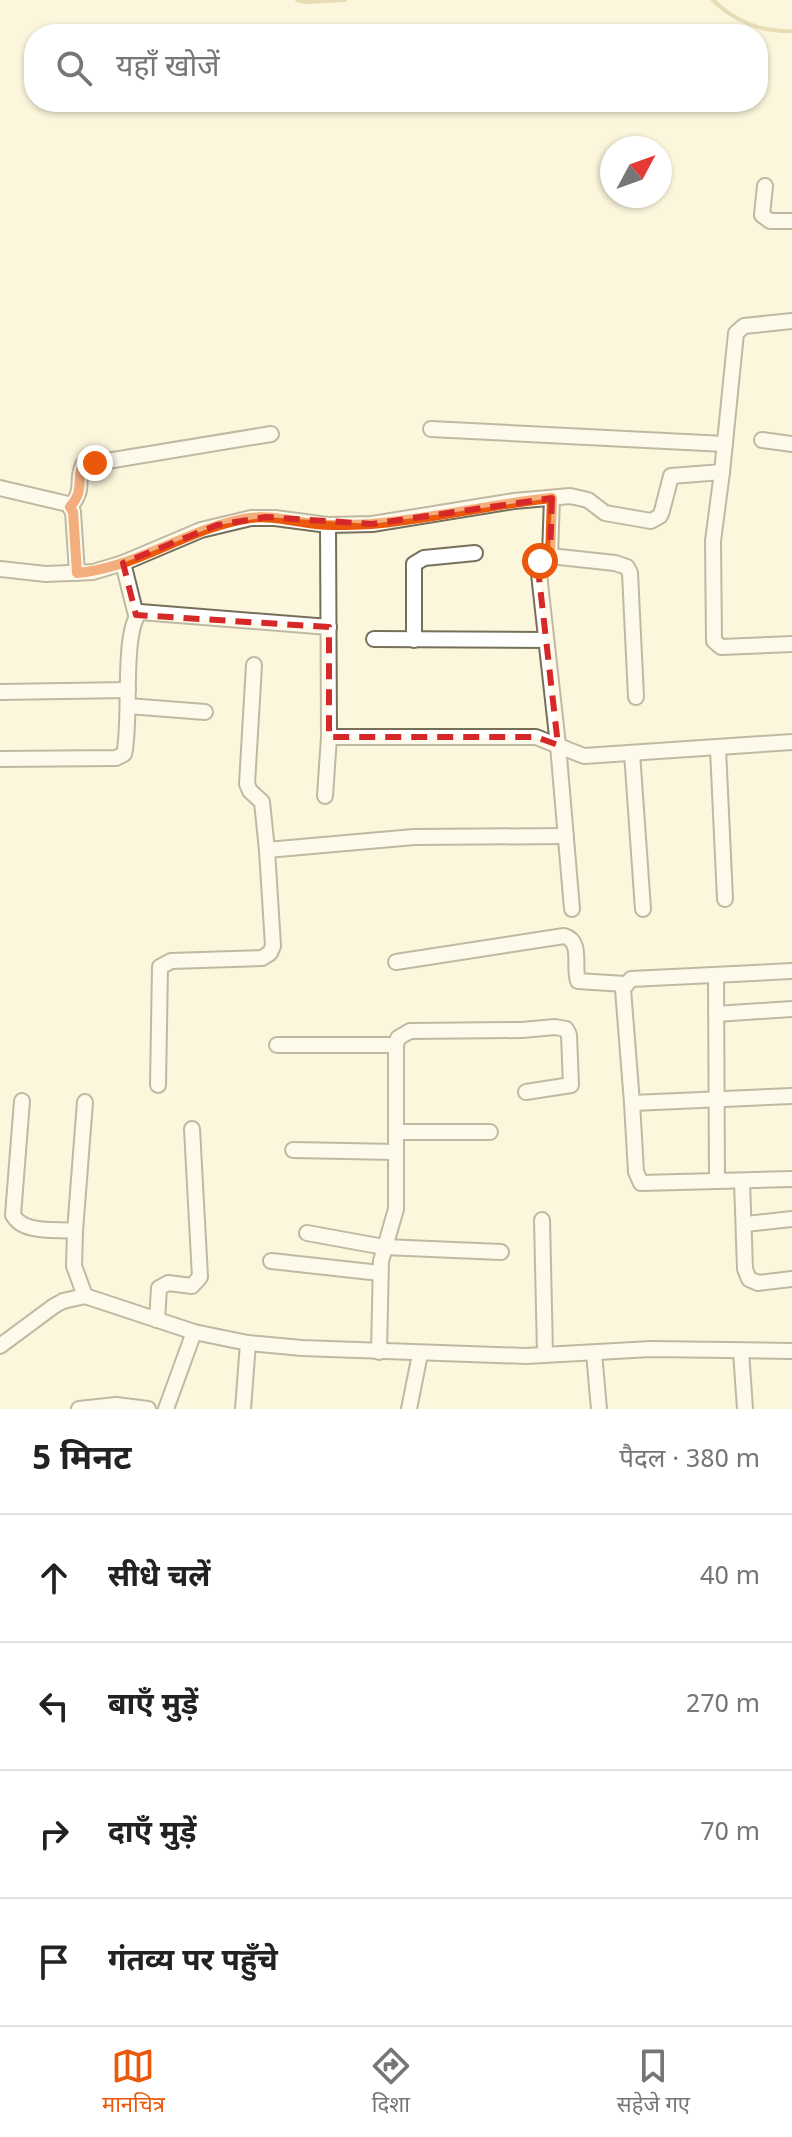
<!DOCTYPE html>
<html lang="hi">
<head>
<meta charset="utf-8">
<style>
  body { margin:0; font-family:Georgia,"Noto Sans Devanagari",serif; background:#f6f6f6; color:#222 }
  .compass { position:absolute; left:600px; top:136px; width:72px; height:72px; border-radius:50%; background:#fff; box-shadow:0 2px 6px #0004; rotate:49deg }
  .stop { position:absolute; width:24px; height:24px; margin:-18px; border:6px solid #ea580c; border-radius:50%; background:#fff }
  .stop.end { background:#ea580c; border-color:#fff; box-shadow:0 2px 8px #0008 }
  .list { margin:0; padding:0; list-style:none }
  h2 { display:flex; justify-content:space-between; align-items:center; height:104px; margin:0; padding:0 32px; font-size:34px }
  h2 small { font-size:26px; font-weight:400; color:#767676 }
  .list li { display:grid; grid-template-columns:52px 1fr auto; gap:24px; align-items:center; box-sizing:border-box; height:128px; padding:0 32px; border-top:2px solid #e0e0e0 }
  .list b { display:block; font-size:30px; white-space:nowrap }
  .list em { font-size:26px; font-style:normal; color:#767676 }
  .icon { flex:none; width:44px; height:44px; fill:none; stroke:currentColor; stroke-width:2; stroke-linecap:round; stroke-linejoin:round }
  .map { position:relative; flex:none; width:792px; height:1409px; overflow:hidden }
  .search { position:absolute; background:#fff; box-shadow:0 2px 6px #0004; left:24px; right:24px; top:24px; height:88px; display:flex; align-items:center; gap:20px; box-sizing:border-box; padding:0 28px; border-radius:32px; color:#767676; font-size:30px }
  .sheet { height:616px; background:#fff }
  nav { display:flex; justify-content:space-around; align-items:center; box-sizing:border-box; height:112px; border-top:2px solid #e0e0e0; background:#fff; font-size:22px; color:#767676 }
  nav a { display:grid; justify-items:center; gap:4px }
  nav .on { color:#ea580c }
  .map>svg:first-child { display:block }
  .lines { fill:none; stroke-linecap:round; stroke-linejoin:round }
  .stream { stroke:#cebf85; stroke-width:4 }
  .street-casing { stroke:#76705b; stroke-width:18 }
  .street { stroke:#fff; stroke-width:14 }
  .route { stroke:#ea580c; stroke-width:10 }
  .marked { fill:none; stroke:#d62828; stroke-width:6; stroke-dasharray:16 10; stroke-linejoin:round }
</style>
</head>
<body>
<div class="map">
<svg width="792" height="1409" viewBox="0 0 792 1409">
  <rect width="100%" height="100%" fill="#fcf6dd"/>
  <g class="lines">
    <g class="stream">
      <path d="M297,0L306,2L345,0"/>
      <path d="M713,0C733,20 762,33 792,31"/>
    </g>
    <defs>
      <g id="street">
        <path d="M765,186L762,215L770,221H792"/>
        <path d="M431,429L725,444"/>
        <path d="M762,440L792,444"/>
        <path d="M722,472L713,541L714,641L721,647L792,644"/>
        <path d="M0,488L68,504L73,512L77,573"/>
        <path d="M70,507C86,488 75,482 83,465L271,434"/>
        <path d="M550,556L552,498"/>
        <path d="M123,563L136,615"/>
        <path d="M0,569L46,574L93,572L123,563L201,530L251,518H275L328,525L372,524L514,501L570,496L588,500L605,513L651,521L660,516L662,511L671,476L722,472L736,333L744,326L792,321"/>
        <path d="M374,639L545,640"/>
        <path d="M414,640V564L424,558L475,553"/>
        <path d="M254,665L247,784L250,791L262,802L267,850L414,837L566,836"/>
        <path d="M0,692L128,690"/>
        <path d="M128,706L205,712"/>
        <path d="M329,737H536L584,756L792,742"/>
        <path d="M718,749L725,899"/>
        <path d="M632,753L643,909"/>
        <path d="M0,759L116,758L124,754C132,723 121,632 140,612L329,627"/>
        <path d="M325,796L329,737L328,525"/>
        <path d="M572,909L558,745L538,565L550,556L615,563L627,567L630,573L636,697"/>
        <path d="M396,962L564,936C583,941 573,966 578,981L625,984"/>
        <path d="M792,971L631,979L623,989L632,1103L792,1096"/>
        <path d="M716,976L717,1181"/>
        <path d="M716,1014L792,1009"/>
        <path d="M277,1045H396"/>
        <path d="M158,1085L160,967L171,961L262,958L270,953L273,946L267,850"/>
        <path d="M22,1101L13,1215C23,1234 56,1229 75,1231L74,1266L85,1296"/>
        <path d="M632,1103L636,1172L641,1183L792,1179"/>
        <path d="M396,1132H490"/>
        <path d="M293,1150L396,1152"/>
        <path d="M742,1181L745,1269L749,1279L758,1283L792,1279"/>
        <path d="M542,1220L545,1354"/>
        <path d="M746,1224L792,1219"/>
        <path d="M75,1231L85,1102"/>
        <path d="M307,1233L384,1247L501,1252"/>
        <path d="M271,1261L380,1273"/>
        <path d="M157,1320L159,1288L168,1283L192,1286L200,1277L192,1129"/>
        <path d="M0,1346L54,1306L63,1301L85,1296L194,1332L248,1343L302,1348L526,1356L651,1349L792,1351"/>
        <path d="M741,1351L745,1409"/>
        <path d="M379,1352L381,1261L396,1209V1045L398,1038L410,1031L522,1030L555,1027L566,1029L569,1035L571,1085L526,1092"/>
        <path d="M594,1353L599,1409"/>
        <path d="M79,1409L116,1405L148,1409"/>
        <path d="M166,1409L194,1332"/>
        <path d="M243,1409L248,1343"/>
        <path d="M409,1409L420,1354"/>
      </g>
    </defs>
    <use href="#street" class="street-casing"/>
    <use href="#street" class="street"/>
  </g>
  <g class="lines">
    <path class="route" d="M95,463L83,465C75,482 86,488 70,507L73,512L77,573C138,568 189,527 250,518C272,515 294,522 316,524C334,526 353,525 371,524C432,519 491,504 552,498L550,556L540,561"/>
  </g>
  <path d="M0 0H792V1409H0ZM552,498L550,556L537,560L558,745L536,737H329V627L136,615L123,563L217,525L266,517L372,524Z" fill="#fcf6dd" fill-opacity=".55" fill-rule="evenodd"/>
  <path class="marked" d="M552,498L550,556L537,560L558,745L536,737H329V627L136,615L123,563L217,525L266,517L372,524Z"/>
</svg>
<svg class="compass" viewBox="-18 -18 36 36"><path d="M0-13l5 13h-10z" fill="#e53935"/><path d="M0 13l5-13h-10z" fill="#767676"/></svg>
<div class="stop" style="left:540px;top:561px"></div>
<div class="stop end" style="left:95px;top:463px"></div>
<div class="search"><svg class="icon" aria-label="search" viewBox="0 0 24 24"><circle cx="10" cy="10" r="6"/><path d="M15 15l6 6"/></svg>यहाँ खोजें</div>
</div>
<section class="sheet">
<h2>5 मिनट<small>पैदल · 380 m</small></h2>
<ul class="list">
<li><svg class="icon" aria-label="ahead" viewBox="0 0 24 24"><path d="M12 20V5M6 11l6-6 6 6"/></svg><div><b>सीधे चलें</b></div><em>40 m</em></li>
<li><svg class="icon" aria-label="left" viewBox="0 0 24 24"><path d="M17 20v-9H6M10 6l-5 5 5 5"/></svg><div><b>बाएँ मुड़ें</b></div><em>270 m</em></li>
<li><svg class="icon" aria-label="right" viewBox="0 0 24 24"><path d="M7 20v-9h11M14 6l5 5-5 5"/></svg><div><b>दाएँ मुड़ें</b></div><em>70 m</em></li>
<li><svg class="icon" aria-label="arrive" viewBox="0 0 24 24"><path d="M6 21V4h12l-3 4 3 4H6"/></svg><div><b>गंतव्य पर पहुँचे</b></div></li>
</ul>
</section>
<nav>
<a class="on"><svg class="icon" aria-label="map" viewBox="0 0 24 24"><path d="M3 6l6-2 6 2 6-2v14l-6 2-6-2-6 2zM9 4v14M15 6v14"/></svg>मानचित्र</a>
<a><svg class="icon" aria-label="directions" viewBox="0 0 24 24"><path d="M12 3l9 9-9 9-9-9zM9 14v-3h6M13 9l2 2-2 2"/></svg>दिशा</a>
<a><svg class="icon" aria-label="saved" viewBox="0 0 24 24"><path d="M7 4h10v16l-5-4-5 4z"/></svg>सहेजे गए</a>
</nav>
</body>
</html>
